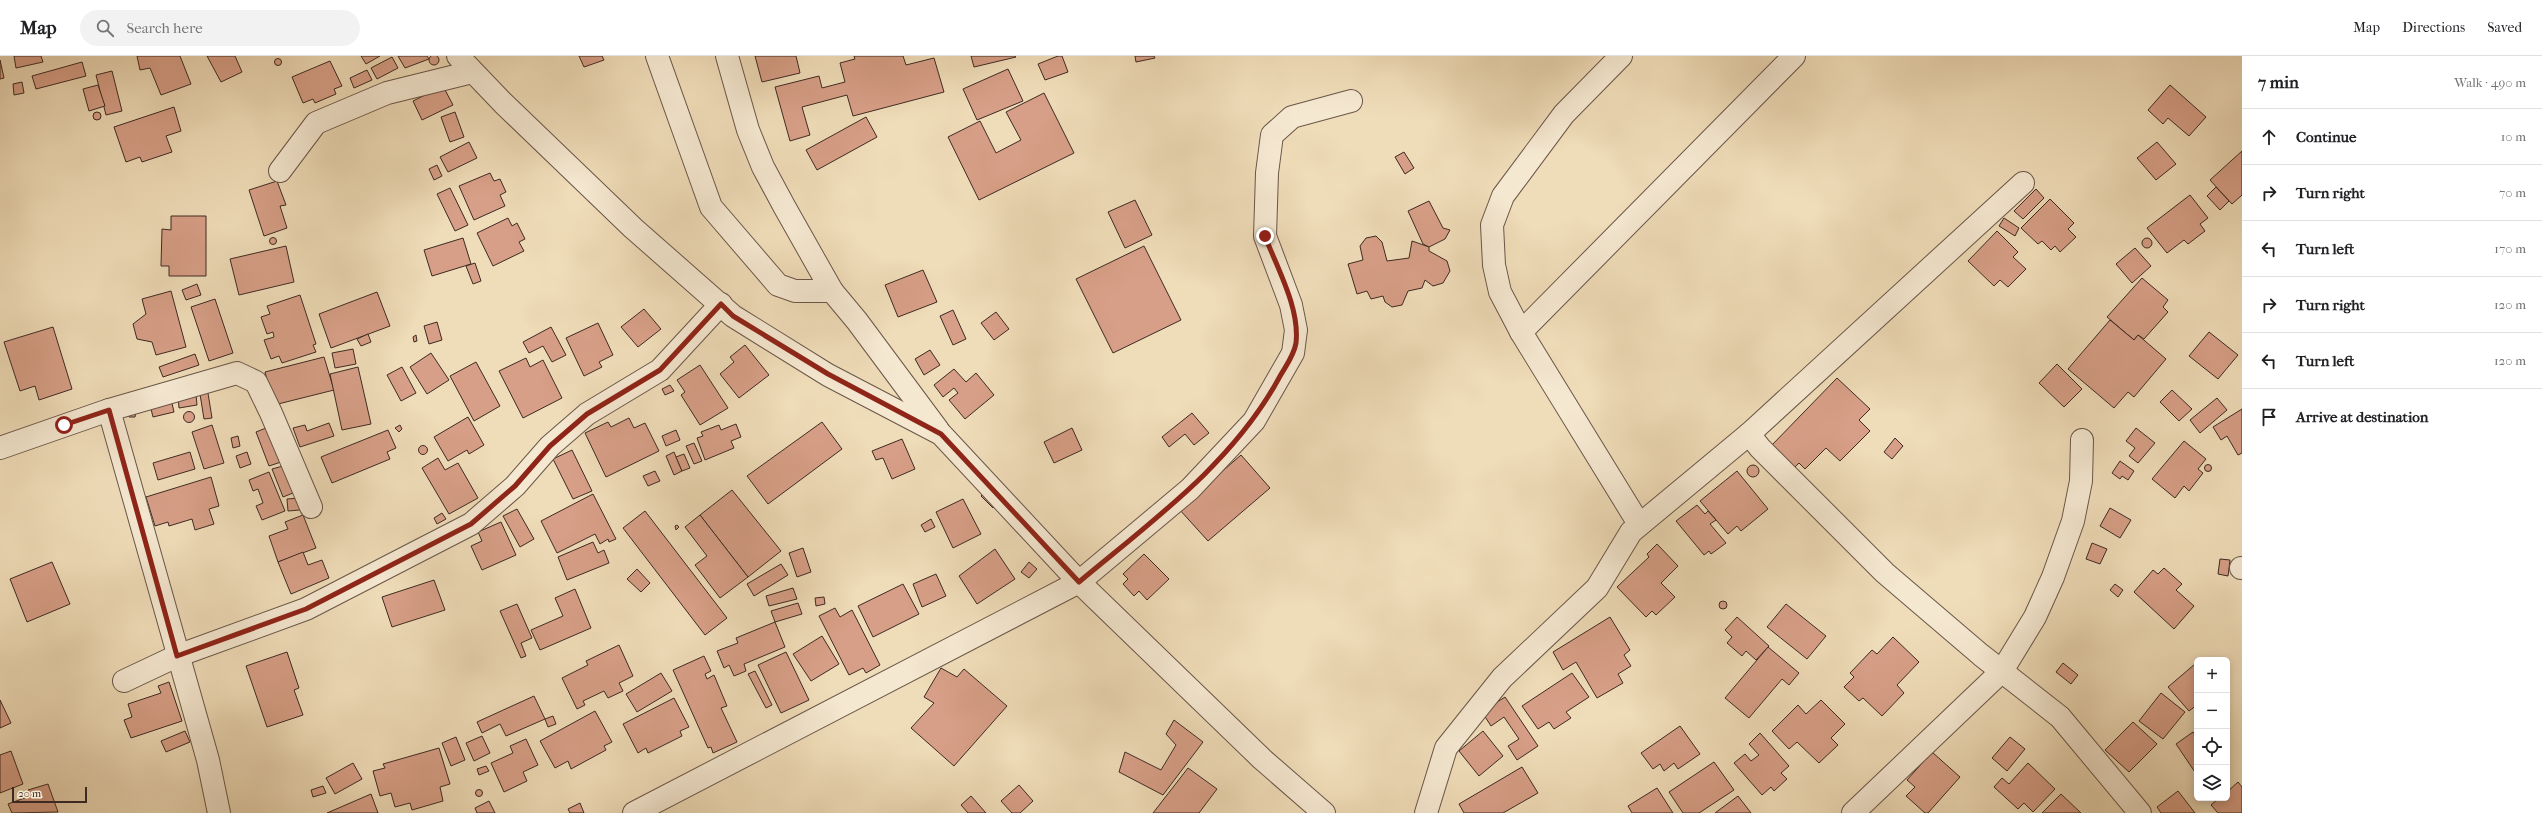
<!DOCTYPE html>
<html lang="en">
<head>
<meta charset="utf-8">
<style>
  body { margin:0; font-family:"IM FELL French Canon",serif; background:#f2f2f2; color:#202124 }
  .controls { position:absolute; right:12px; bottom:12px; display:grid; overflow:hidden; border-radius:6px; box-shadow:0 2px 10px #0003 }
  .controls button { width:36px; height:36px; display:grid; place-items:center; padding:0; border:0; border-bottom:1px solid #e0e0e0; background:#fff; color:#202124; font:20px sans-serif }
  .scale { position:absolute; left:12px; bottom:10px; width:75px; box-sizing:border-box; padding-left:4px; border:2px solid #3e2a22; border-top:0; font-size:11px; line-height:14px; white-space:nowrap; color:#3e2a22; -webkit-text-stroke:3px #f5e8d1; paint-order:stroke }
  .stop { position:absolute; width:12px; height:12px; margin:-9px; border:3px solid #8f2418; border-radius:50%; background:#fff }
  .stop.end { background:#8f2418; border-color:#fff; box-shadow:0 1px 4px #0008 }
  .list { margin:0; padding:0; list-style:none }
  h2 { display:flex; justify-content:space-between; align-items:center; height:52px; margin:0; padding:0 16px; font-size:17px }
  h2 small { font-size:13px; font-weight:400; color:#757577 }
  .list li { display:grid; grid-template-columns:26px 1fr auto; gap:12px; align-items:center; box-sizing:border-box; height:56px; padding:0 16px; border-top:1px solid #e0e0e0 }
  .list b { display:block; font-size:15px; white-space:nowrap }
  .list em { font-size:13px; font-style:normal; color:#757577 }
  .icon { flex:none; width:22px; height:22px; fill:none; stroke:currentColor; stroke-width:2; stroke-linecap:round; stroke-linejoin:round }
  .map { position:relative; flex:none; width:2242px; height:757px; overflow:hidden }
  header { display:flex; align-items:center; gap:24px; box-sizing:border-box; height:56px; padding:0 20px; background:#fff; border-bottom:1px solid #e0e0e0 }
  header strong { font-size:19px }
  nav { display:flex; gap:22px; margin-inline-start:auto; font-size:14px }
  .search { width:280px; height:36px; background:#f2f2f2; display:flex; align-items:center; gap:10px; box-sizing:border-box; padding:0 14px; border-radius:22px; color:#757577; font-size:15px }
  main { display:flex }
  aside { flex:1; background:#fff }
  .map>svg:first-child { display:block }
  .building { fill:#d79f87; stroke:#3e2a22 }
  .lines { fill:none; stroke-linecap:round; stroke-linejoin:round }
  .minor-casing { stroke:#6a5648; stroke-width:24 }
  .minor { stroke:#f5e8d1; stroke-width:22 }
  .route { stroke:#8f2418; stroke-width:5 }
</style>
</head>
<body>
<header>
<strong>Map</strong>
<div class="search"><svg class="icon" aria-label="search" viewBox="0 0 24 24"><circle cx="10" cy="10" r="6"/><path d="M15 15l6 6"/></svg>Search here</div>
<nav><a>Map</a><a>Directions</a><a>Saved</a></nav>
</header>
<main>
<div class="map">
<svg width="2242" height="757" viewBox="0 0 2242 757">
  <rect width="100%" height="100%" fill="#efdcb8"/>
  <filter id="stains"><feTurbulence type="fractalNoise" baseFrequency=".005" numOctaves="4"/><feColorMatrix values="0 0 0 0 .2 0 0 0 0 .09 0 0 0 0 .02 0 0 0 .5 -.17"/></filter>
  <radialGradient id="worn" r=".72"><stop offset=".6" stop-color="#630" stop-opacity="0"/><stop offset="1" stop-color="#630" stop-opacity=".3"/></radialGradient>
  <g class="building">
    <circle cx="434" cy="4" r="5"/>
    <path d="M14,0H41L43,6L16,12Z"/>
    <path d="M137,0H180L191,28L161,39L150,12L140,14Z"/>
    <path d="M207,0H235L242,16L221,26Z"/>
    <path d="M361,0H380L366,8Z"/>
    <path d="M398,0H427L429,3L405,12Z"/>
    <path d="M579,0H602L604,4L584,11Z"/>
    <path d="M755,0H796L800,17L762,26Z"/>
    <path d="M854,0H903L906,9L934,2L944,36L853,60L847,39L802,51L810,79L790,85L775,31L819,20L822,32L845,26L840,7L855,3Z"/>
    <path d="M971,0H1015L1016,1L974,11Z"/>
    <path d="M1058,0H1062L1068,16L1045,24L1038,8Z"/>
    <path d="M1135,0H1154L1155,2L1136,6Z"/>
    <path d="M392,1L398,12L377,23L371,12Z"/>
    <circle cx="278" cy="6" r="3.5"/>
    <path d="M0,4L4,22L0,23Z"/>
    <path d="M330,5L342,30L334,33L336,38L315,47L313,43L303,47L292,21Z"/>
    <path d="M82,6L86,20L36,33L32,20Z"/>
    <path d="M1008,13L1023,45L977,64L963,33Z"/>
    <path d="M367,14L372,24L354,32L350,22Z"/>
    <path d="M112,15L122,55L106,59L96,19Z"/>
    <path d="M22,26L24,37L14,39L13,28Z"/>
    <path d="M98,29L105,50L89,55L83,33Z"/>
    <path d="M2170,29L2206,61L2189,80L2168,62L2163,68L2148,54Z"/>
    <path d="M443,30L453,49L422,64L413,45Z"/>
    <path d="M1044,37L1074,97L979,144L948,81L980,65L996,97L1021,84L1006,56Z"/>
    <path d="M174,51L181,75L166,80L172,96L142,106L140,101L126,106L114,71Z"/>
    <circle cx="97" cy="60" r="4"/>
    <path d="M455,56L464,81L450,86L441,61Z"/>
    <path d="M866,61L877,81L817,114L806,94Z"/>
    <path d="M469,86L477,102L448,116L440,101Z"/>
    <path d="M2157,86L2176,108L2156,124L2137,102Z"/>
    <path d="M2242,95V139L2232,148L2210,124Z"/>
    <path d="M1404,96L1414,112L1405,118L1395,101Z"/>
    <path d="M437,109L442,120L434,124L429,113Z"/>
    <path d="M490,117L494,125L500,123L506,136L500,139L505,150L474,164L459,130Z"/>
    <path d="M277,125L286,149L280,150L287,172L264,180L249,134Z"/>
    <path d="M2216,131L2229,145L2220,154L2207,140Z"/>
    <path d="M450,132L468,169L455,175L437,138Z"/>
    <path d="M2036,133L2044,142L2023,163L2014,155Z"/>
    <path d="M2190,139L2208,162L2200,168L2205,175L2188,188L2184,184L2167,197L2147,172Z"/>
    <path d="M2050,143L2074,167L2068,173L2076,181L2060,196L2055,190L2051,194L2042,185L2038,188L2021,172Z"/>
    <path d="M1135,144L1152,179L1125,192L1108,156Z"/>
    <path d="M1429,145L1443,172L1450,174L1445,183L1429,191L1423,188L1408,155Z"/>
    <path d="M171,160H206V220H169V210H161L162,173L171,174Z"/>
    <path d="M508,162L512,170L517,167L525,183L519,186L524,195L493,210L477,177Z"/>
    <path d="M2004,162L2019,172L2015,180L1999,170Z"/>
    <path d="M1997,175L2018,196L2013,201L2026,213L2008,231L2000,224L1994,230L1968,205Z"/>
    <path d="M1376,180L1382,186L1387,205L1409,202L1412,185L1429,191V195L1447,205L1450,215L1443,227L1433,230L1425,224L1422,232L1408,235L1402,249L1392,251L1385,246L1383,240L1371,243L1367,235L1357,238L1348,208L1363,204L1360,190L1366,182Z"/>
    <circle cx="273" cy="185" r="3.5"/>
    <path d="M463,182L471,208L432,220L424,194Z"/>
    <circle cx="2147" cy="187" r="5"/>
    <path d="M286,190L294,226L239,239L230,203Z"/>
    <path d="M1144,190L1181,264L1113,297L1076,223Z"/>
    <path d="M2135,192L2151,210L2132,227L2116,208Z"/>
    <path d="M475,207L481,225L473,228L466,210Z"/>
    <path d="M923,214L937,246L898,261L885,229Z"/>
    <path d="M2142,222L2168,244L2163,251L2168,256L2144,283L2138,279L2134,284L2107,261Z"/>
    <path d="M197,228L201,239L186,244L182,234Z"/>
    <path d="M171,235L186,291L156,299L152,286L137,283L133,268L146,258L142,243Z"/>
    <path d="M377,236L390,270L331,292L319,258Z"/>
    <path d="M300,239L316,288L313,289L316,296L282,307L279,300L271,303L264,284L274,281L273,276L267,278L261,261L270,258L267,250Z"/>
    <path d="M215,243L233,297L209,305L191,251Z"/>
    <path d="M644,253L661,273L638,291L621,271Z"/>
    <path d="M953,254L966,283L953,289L940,260Z"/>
    <path d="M996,256L1009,273L994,284L981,267Z"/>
    <path d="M2110,264L2134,284L2138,279L2166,303L2134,341L2128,336L2114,352L2068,313Z"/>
    <path d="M437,266L442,284L429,288L424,270Z"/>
    <path d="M598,267L613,299L599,306L602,311L584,320L566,282Z"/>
    <path d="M53,271L72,333L39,344L35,330L20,335L4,286Z"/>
    <path d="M551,271L566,299L552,306L543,290L529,297L523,286Z"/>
    <path d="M2209,276L2238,299L2218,323L2189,300Z"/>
    <path d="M368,278L371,286L361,290L357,283Z"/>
    <path d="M416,279L417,285L414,286L413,281Z"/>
    <path d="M745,289L769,319L739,342L720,318L734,306L730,301Z"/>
    <path d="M353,293L356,308L335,312L332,297Z"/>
    <path d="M930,294L940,309L924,319L915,303Z"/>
    <path d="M431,297L449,324L427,338L410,311Z"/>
    <path d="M195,298L199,309L163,321L159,311Z"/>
    <path d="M324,301L334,334L274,349L265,316Z"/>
    <path d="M526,302L530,311L543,304L562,342L523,362L499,315Z"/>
    <path d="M476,306L500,350L474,365L450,320Z"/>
    <path d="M2057,308L2082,333L2064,351L2039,327Z"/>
    <path d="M700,309L728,352L700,369L681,339L685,336L677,324Z"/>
    <path d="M358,311L371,368L342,374L330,318Z"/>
    <path d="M402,311L416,337L401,345L387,319Z"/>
    <path d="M954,313L966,326L976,317L994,339L965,363L949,344L958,337L954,332L943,341L934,329Z"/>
    <path d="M1837,322L1870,353L1859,364L1870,375L1840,405L1826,392L1805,413L1799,407L1794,412L1771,390Z"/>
    <path d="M670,329L674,335L665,339L662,333Z"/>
    <path d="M207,331L212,362L204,363L199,332Z"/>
    <path d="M2172,334L2192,353L2179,365L2160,346Z"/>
    <path d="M196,338L197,349L179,352L178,340Z"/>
    <path d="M2217,342L2227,354L2200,377L2190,364Z"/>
    <path d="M171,343L174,356L153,361L150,349Z"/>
    <path d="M2242,353V397L2238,399L2227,380L2221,384L2213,371Z"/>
    <circle cx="189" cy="361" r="5.5"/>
    <path d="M136,356L135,361H129L128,357Z"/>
    <path d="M1192,357L1209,377L1194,389L1185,378L1169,391L1162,381Z"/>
    <path d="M468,361L484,389L469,398L467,394L448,405L434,381Z"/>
    <path d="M629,362L634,372L645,367L659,395L606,421L585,377L608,366L611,371Z"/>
    <path d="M822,366L842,393L768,448L747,420Z"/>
    <path d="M329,367L334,380L300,391L293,372L305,369L307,375Z"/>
    <path d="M736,368L741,381L731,385L734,392L705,404L697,382L703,380L701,376L719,369L721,374Z"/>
    <path d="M212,369L224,407L204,413L192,376Z"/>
    <path d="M400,369L402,373L399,376L395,372Z"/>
    <path d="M271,370L284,405L269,410L256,376Z"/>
    <path d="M1072,372L1082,394L1054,407L1044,386Z"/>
    <path d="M2136,372L2155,387L2138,407L2129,400L2135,392L2126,385Z"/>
    <path d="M388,374L396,392L387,396L390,403L332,427L321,401Z"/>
    <path d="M676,374L680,384L666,390L662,380Z"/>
    <path d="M238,380L240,390L233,392L231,382Z"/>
    <path d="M1895,382L1903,390L1892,403L1884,396Z"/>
    <path d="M902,383L915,413L892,423L883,402L876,404L872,395Z"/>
    <path d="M2184,385L2206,403L2198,413L2203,417L2189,435L2184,430L2175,442L2152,423Z"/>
    <path d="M694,387L702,405L694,408L686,390Z"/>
    <circle cx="423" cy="394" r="4.5"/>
    <path d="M572,394L592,435L573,443L553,403Z"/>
    <path d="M190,396L195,413L158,424L153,407Z"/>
    <path d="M247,396L251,408L240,412L236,400Z"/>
    <path d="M674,396L682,415L674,419L666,400Z"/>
    <path d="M684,398L690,412L682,415L676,401Z"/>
    <path d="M1241,399L1270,432L1208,485L1179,453Z"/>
    <path d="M438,402L445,414L458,407L478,442L449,458L422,412Z"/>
    <path d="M2120,405L2134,415L2128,424L2122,420L2120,423L2112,417Z"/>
    <circle cx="2208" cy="412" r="3.5"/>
    <circle cx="1753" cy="415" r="6"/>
    <path d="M283,410L298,435L283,441L272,413Z"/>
    <path d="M655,415L660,425L648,430L643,420Z"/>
    <path d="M1737,415L1768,453L1741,475L1737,470L1728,478L1700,445Z"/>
    <path d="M269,416L285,455L262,464L256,450L263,447L258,433L253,435L249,424Z"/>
    <path d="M211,421L219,450L209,453L214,468L195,474L192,463L169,470L168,466L155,470L146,441Z"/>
    <path d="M732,434L781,495L748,521L700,459Z"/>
    <path d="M987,434L999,446L993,452L981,440Z"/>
    <path d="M593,438L616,483L609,486L608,483L600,488L595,478L557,497L541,465Z"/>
    <path d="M299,442L300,454L288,455L287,443Z"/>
    <path d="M963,443L981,478L953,492L936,456Z"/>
    <path d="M1697,449L1705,458L1708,455L1716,464L1710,468L1726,487L1711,498L1709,495L1704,499L1676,465Z"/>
    <path d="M2110,452L2131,464L2120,482L2100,470Z"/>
    <path d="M517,453L534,483L520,491L503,460Z"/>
    <path d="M645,455L727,562L705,579L623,472Z"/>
    <path d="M442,457L446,463L437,468L434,462Z"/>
    <path d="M303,459L316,492L278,506L269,480L288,473L285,466Z"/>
    <path d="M700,459L748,521L720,542L695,509L707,500L685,471Z"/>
    <path d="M931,463L935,471L925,476L921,469Z"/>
    <path d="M501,466L516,499L482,514L471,490L482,485L478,476Z"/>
    <path d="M677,469L679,471L676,474L675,470Z"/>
    <path d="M593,486L598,497L604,494L609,507L567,524L558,501Z"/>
    <path d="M2092,487L2107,493L2100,508L2086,503Z"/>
    <path d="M1657,488L1678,510L1661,527L1675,541L1656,559L1652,555L1646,561L1617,531L1649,501L1647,498Z"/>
    <path d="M803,492L811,516L797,521L789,497Z"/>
    <path d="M995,493L1015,523L977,548L959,520Z"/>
    <path d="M303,496L308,509L322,504L329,522L291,538L278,506Z"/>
    <path d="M1144,498L1169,523L1147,544L1139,535L1134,540L1123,528L1128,523L1123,518Z"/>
    <path d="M2220,503L2230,504L2228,520L2218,518Z"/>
    <path d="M52,506L70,548L27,566L10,523Z"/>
    <path d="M1029,506L1037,513L1029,522L1021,516Z"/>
    <path d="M781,508L788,519L754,540L747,528Z"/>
    <path d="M2164,512L2182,528L2176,534L2194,550L2174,573L2134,536L2153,514L2158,518Z"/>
    <path d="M637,513L650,527L641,536L627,523Z"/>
    <path d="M936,518L946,540L922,551L913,528Z"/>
    <path d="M434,524L445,554L392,571L382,541Z"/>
    <path d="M903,528L919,558L873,581L858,550Z"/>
    <path d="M2115,528L2123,534L2118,541L2110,534Z"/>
    <path d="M793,532L797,543L769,550L766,540Z"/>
    <path d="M575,533L591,572L540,594L531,574L563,560L555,542Z"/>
    <path d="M824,541L825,548L816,550L815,542Z"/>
    <circle cx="1723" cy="549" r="4"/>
    <path d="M798,547L802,558L775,566L771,555Z"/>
    <path d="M517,548L532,582L521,587L526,600L521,602L500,555Z"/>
    <path d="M1786,548L1826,580L1807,603L1767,571Z"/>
    <path d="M835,552L840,561L852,554L880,609L866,617L863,612L849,619L819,560Z"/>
    <path d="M1610,561L1630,594L1624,599L1631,610L1618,618L1623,627L1597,642L1576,606L1563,614L1553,596Z"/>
    <path d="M1737,561L1769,590L1756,604L1746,595L1742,600L1727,587L1732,581L1725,574Z"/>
    <path d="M775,566L785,591L744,608L746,615L734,620L729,609L724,612L717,595L738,587L736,582Z"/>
    <path d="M822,580L839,608L811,625L793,598Z"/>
    <path d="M1893,581L1919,606L1897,629L1904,637L1882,660L1863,642L1859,645L1844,631L1854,621L1850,617L1872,594L1877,598Z"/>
    <path d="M619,589L633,620L619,627L623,635L608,642L604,635L583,645L585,649L577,653L562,622L588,609L586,605Z"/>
    <path d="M1768,591L1799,617L1789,629L1782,623L1749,662L1725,642Z"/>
    <path d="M287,596L299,632L294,634L303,659L267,671L246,610Z"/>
    <path d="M786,596L809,644L781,657L758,609Z"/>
    <path d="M704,600L711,615L705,618L707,623L714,619L727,650L721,652L737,686L713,697L711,691L708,692L673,614Z"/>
    <path d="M2063,607L2078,619L2071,628L2056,616Z"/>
    <path d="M2195,608L2197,610V649L2189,655L2168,631Z"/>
    <path d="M941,612L957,621L964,613L1007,650L954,710L911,672L934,647L924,641Z"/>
    <path d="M755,615L772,649L766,652L748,618Z"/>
    <path d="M661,617L672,635L637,656L626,638Z"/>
    <path d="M1572,617L1589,641L1566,656L1571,662L1554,673L1549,666L1538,673L1522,650Z"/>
    <path d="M169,626L182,665L131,682L124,664L132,661L128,648L161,637L158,630Z"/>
    <path d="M2161,637L2185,656L2163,683L2139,665Z"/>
    <path d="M534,640L545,663L506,680L500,668L482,677L477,666Z"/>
    <path d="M1505,641L1538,690L1517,704L1508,690L1519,683L1504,661L1491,670L1482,656Z"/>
    <path d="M674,642L689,671L680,675L682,680L648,697L646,692L638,697L623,668Z"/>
    <path d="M0,644L11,667L0,672Z"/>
    <path d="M1821,644L1845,668L1831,682L1838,689L1819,707L1797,686L1789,693L1772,675L1798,649L1806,658Z"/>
    <path d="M595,655L612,686L604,690L606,694L571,713L568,705L555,712L540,685Z"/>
    <path d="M553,660L556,668L548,671L545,663Z"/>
    <path d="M1174,664L1203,686L1163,739L1119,716L1125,696L1161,714L1176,689L1166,678Z"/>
    <path d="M2133,666L2157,688L2129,716L2105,694Z"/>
    <path d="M1680,670L1700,698L1678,713L1674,707L1664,715L1660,708L1653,713L1641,697Z"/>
    <path d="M185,675L190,686L166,696L161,685Z"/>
    <path d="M1483,675L1503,700L1479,720L1459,695Z"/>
    <path d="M2193,676L2197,682V719L2176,688Z"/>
    <path d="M1760,677L1789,710L1781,717L1787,723L1774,735L1771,731L1762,739L1734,707L1745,698L1751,705L1759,699L1749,688Z"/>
    <path d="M482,680L490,697L474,705L466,687Z"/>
    <path d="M456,681L465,704L451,710L442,687Z"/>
    <path d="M2010,681L2025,693L2007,715L1992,702Z"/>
    <path d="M526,683L538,709L523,716L527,725L504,736L491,707L513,697L510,690Z"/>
    <path d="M439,692L450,728L440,731L443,745L412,754L410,747L395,751L391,737L380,740L373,715L385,712L383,708Z"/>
    <path d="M11,695L23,728L0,737V699Z"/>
    <path d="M1932,696L1960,721L1928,757H1925L1906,740L1915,731L1907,724Z"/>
    <path d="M1714,706L1734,734L1699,757H1683L1669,736Z"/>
    <path d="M353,707L362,723L335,738L326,722Z"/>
    <path d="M2028,707L2055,733L2033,756L2024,747L2018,753L1994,731L2002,722L2009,728Z"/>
    <path d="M486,710L489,715L479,719L477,713Z"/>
    <path d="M1522,711L1538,737L1503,757H1464L1459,748Z"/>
    <path d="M1188,712L1217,733L1199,757H1153Z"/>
    <path d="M2238,726L2242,731V757H2218L2211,749L2219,742H2227V736Z"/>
    <path d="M48,728L58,756L12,757L8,748L30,740L28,734Z"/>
    <path d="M1019,729L1033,745L1020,757H1012L1001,745Z"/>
    <path d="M323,730L326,737L313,741L311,734Z"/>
    <path d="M1657,732L1673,757H1632L1628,750Z"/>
    <circle cx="479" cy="737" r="3.5"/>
    <path d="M2178,735L2195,757H2161L2157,751Z"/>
    <path d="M371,738L378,757H327Z"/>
    <path d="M2061,738L2081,757H2042Z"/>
    <path d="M971,740L986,757H968L961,749Z"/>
    <path d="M1738,740L1751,757H1715Z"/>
    <path d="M489,745L495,757H477L475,752Z"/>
    <path d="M580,747L584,757H570L568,753Z"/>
  </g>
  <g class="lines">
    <defs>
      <g id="minor">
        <path d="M458,0L503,47L633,172L733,260L828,319L941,378L1079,526L1262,703L1324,757"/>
        <path d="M657,0L711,151L778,229L795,235H832"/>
        <path d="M727,0L748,74L763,111L784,150L832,235L857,265L938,374"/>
        <path d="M1621,0L1564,58L1503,140L1492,169L1494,209L1500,236L1521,276L1639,468"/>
        <path d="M280,115L316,67L387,37L472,16"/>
        <path d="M1521,276L1794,0"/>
        <path d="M109,354L208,704L219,757"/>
        <path d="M1749,378L1760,392L1885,517L1981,599L2060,661L2140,757"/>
        <path d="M0,392L109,354L237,317L256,326L271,357L311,451"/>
        <path d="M2241,512H2242"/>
        <path d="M124,625L177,600L306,553L471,468L515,430L550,390L587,358L660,314L721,248"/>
        <path d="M634,757L1079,526L1190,433L1254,365L1293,297L1296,274L1291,249L1265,180L1267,117L1272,79L1292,61L1351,45"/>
        <path d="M1426,757L1446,692L1502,622L1597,532L1631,476L1749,378L2023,127"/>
        <path d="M1853,757L2002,615L2035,561L2053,521L2073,465L2081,425L2082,384"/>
      </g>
    </defs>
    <use href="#minor" class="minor-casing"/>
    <use href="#minor" class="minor"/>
  </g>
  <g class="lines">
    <path class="route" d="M64,369L109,354L177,600L306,553L471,468L515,430L550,390L587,358L660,314L721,248L733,260L828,318L941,378L1079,526C1152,465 1233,407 1279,322C1285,311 1294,300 1296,287C1300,252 1277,212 1265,180"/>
  </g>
  <rect width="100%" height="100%" filter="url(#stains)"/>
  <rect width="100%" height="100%" fill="url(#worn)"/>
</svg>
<div class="controls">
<button>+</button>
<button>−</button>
<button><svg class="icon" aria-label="locate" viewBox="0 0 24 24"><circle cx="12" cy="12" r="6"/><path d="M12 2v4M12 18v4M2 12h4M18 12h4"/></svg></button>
<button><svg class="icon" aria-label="layers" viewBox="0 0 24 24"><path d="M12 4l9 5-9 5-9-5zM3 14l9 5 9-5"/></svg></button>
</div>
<div class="scale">20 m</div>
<div class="stop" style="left:64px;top:369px"></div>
<div class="stop end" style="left:1265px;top:180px"></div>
</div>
<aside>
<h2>7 min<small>Walk · 490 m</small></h2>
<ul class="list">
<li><svg class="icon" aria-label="ahead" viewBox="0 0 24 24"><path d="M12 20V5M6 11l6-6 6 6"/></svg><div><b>Continue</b></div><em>10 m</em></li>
<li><svg class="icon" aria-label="right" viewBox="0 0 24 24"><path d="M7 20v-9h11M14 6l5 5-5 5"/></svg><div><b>Turn right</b></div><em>70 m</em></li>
<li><svg class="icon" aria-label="left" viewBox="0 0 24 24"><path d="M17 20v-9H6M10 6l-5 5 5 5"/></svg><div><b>Turn left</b></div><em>170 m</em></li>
<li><svg class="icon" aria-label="right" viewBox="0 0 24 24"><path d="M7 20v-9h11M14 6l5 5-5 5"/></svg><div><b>Turn right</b></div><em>120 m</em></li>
<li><svg class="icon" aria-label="left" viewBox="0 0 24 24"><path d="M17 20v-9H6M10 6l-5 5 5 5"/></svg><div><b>Turn left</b></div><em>120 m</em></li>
<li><svg class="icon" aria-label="arrive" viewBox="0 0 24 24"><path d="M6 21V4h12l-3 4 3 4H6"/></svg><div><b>Arrive at destination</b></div></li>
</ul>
</aside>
</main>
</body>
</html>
